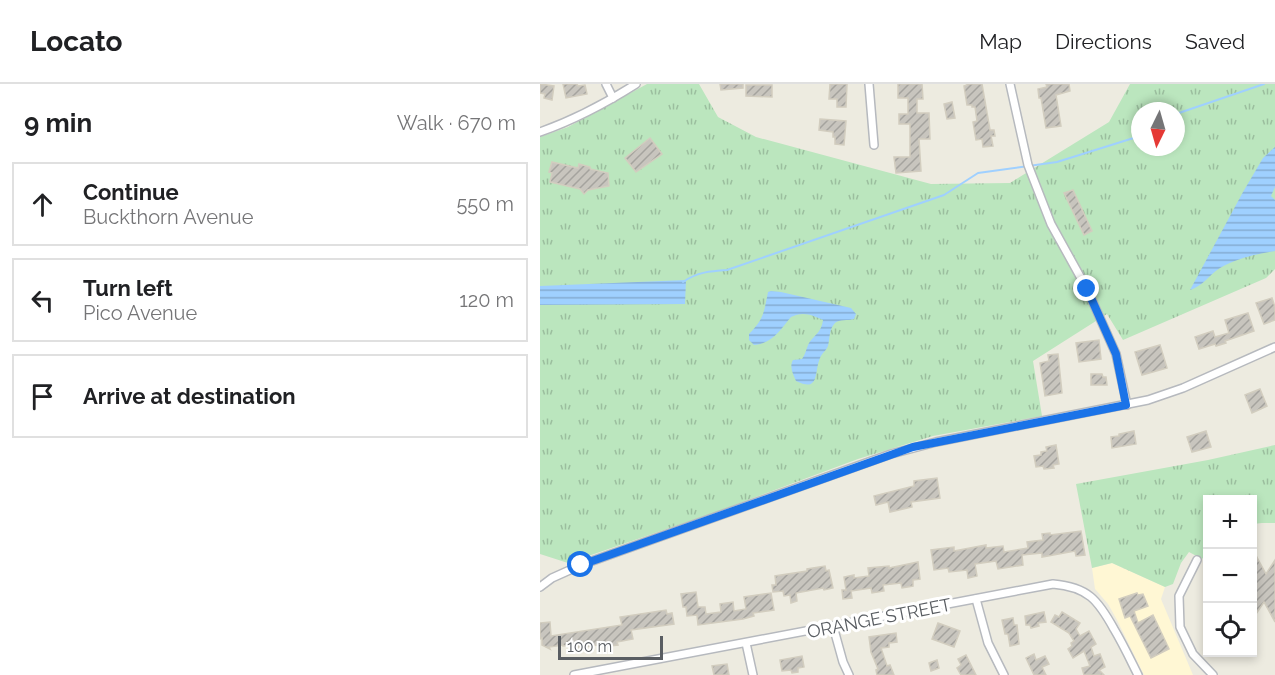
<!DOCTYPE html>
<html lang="en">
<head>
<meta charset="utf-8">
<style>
  body { margin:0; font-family:Raleway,sans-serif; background:#f2f2f2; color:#202124 }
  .controls { position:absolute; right:18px; bottom:18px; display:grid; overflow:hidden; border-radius:0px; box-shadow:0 3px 9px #0003 }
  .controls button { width:54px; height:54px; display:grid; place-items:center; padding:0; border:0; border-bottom:2px solid #e0e0e0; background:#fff; color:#202124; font:30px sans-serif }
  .compass { position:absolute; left:591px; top:18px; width:54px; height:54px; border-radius:50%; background:#fff; box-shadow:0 3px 9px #0003; rotate:185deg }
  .scale { position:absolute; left:18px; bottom:15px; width:105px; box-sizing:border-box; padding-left:6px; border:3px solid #595d62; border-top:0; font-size:16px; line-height:21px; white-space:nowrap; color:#595d62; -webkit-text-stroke:4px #fff; paint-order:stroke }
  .stop { position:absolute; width:18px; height:18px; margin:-14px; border:4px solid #1a73e8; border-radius:50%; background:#fff }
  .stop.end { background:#1a73e8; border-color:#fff; box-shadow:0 2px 6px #0008 }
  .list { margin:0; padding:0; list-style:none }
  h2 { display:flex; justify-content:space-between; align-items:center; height:78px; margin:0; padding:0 24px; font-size:26px }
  h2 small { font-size:20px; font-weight:400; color:#757577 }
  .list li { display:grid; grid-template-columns:39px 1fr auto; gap:18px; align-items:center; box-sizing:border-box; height:84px; margin:0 12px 12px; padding:0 12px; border:2px solid #e0e0e0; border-radius:0px }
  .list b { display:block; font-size:22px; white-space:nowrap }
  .list p { margin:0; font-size:20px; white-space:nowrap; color:#757577 }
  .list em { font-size:20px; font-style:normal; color:#757577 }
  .icon { flex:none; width:33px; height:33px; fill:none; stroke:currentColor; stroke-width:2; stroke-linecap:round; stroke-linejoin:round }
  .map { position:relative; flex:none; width:735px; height:591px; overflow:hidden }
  header { display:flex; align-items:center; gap:36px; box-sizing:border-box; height:84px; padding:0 30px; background:#fff; border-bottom:2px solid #e0e0e0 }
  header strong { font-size:28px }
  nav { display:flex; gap:33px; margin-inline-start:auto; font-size:21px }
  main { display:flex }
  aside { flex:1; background:#fff }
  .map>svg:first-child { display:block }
  .commercial { fill:#fff7d4 }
  .grass { fill:url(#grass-tufts); fill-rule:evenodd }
  .water { fill:url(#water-rules) }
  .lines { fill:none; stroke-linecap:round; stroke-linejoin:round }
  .stream { stroke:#9fd0ff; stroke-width:2 }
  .building { fill:url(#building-hatch); stroke:#d2cdbf; stroke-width:1.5 }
  .street-casing { stroke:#b6b9be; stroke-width:10 }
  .street { stroke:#fff; stroke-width:7 }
  .route { stroke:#1a73e8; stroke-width:8 }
  .labels { text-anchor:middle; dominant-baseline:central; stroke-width:6; stroke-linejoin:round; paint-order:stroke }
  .street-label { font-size:18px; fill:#595d62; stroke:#fff }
</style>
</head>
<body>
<header>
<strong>Locato</strong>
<nav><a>Map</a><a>Directions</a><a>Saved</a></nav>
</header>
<main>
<aside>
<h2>9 min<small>Walk · 670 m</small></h2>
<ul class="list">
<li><svg class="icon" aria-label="ahead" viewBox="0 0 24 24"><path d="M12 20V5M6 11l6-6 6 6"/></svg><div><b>Continue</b><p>Buckthorn Avenue</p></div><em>550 m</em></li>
<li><svg class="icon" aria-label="left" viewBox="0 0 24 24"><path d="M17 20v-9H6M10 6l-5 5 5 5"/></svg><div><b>Turn left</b><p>Pico Avenue</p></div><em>120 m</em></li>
<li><svg class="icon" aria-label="arrive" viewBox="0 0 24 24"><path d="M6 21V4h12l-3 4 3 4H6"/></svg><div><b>Arrive at destination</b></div></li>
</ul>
</aside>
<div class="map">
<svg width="735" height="591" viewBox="0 0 735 591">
  <defs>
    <pattern id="grass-tufts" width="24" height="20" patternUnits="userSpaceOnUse" patternTransform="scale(1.5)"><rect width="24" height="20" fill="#bbe6be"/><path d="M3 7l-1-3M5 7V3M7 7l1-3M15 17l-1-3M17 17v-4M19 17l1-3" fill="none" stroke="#9bbe9e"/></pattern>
    <pattern id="water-rules" width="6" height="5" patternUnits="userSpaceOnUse" patternTransform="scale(1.5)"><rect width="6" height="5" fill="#9fd0ff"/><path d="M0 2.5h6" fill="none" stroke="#85acd2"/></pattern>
    <pattern id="building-hatch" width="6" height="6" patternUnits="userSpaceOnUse" patternTransform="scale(1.5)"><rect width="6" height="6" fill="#c8c5be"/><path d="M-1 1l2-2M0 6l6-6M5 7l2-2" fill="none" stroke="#a5a39e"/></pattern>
  </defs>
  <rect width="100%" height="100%" fill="#edebe0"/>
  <path class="commercial" d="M572,479L625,503L621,515L653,591H604L577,536L568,520L555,505L552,484Z"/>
  <g class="grass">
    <path d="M107,0H159L178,33L216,53L391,100L470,99L569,38L590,0H735V185L726,194L583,256L567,230L493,277L502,332L393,352L318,375L173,429L28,479L0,470V53L28,43ZM600,27H636V63H600Z"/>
    <path d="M735,361V439H722L713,440L712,416H668L667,468L662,475L649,468L641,479L633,500L625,503L572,479L552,484L536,400L668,376Z"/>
  </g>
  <g class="water">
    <path d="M735,63V103L731,112L735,116V167C717,170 697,174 680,184C669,191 663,202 650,206L703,108L723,74Z"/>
    <path d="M146,196L145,220L0,221V202Z"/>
    <path d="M231,207L241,208L311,224L316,230L314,235C308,237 299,235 295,239C289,245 290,254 288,262C286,267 282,269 280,274C274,288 280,309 256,297C253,290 249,283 253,276L262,275C265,271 266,266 268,261C274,250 281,250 283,236C272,231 263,227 251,233C241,245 232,260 214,261L209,256V250C224,235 224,228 228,208Z"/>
  </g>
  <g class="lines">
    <g class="stream">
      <path d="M636,30L724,0"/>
      <path d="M143,198C157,188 171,187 187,186L404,111L438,89L517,78L600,52"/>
    </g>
  </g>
  <g class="building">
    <path d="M0,0L14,2L12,16L4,14L5,10L0,9Z"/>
    <path d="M23,0H37L38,2L45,1L47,10L26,14Z"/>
    <path d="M180,0H203V4L181,6Z"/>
    <path d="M290,0H307L306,23H297V15H289Z"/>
    <path d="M358,0H382L383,15H377V29H389L390,55H379L381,87L356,89L354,73H370V40H359V30H368V14H358Z"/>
    <path d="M427,0H442L450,46H454L455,52H451L453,62L443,63L442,55L436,56L433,38L437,37L435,23H432V21H427L424,2L427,1Z"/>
    <path d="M506,0H529L530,7L516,11L521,42L506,44L501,14H499L498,5L507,3Z"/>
    <path d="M206,1H232V13L206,12Z"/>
    <path d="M412,18L415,34L407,35L404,20Z"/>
    <path d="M280,35L306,37L304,61L295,60V53H293V48L279,46Z"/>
    <path d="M110,54L122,70L96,88L85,74Z"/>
    <path d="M12,78L38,84L39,80L50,83V85L68,89L69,102L48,106L44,110L40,105L10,98L12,89L9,88Z"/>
    <path d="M533,106L552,147L544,151L524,109Z"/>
    <path d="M732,214L735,223V236L724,240L716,219Z"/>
    <path d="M708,229L714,247L685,257L686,259L676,262L675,260L659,265L655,253L673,247L675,253L689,249L685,236Z"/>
    <path d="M559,256L561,275L539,278L536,259Z"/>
    <path d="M620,261L627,284L602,291L595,268Z"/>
    <path d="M518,270L522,309L505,312L500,279L509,277L508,271Z"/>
    <path d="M551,290H562L563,293H566L567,301H551Z"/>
    <path d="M720,305L727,322L712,329L705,311Z"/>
    <path d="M594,347L596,360L572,364L571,353L579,352V350Z"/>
    <path d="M666,347L671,363L652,368L647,353Z"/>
    <path d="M516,361L519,380L513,381L514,384L504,385L503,382L496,383L494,372L501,371V368L507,367L506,363Z"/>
    <path d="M397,394L400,414L371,418L372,423L350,428L348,418L336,421L334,412L374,402V397Z"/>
    <path d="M541,447L545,471L536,472L535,467L502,473V469L482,471L483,481L458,485L456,477L435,480L437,492L428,494L427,486L409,488L408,484L394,486L391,466L414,463V467L446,461V464L463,462L464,468L488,464L487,458L503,456L502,450L510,449V451Z"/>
    <path d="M712,464L726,490L735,476V538L724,518L712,536Z"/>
    <path d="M378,478L380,495L373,496V502L362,504L361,499L343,501L344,507L332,509L331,504L311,507L312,514L303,515L302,506H306L304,493L314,491V494L329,492L328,484L349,482V484Z"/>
    <path d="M285,482L286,487L289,486L293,504L284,506L283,504L256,509L257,517L251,519L250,511L244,512L243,507L233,508L232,501H236L235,492L267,487V485Z"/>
    <path d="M156,508L158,523H165L166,530L181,528L180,520L193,518L194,527L206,525L204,513L231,509L234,526L213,529L214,532L203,535L158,541L157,531L147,532L146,523H143L141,510Z"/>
    <path d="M597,509L598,511L603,510L608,522L594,527L598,539L613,531L629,565L611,574L590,532L585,534L579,515Z"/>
    <path d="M126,526L127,530L132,529L134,540L91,546L93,555L77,558L78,561L70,562V559L39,564L38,561L23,562V561L9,563L10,565L2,561V554L0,555V539L10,538L11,552L82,541L80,533Z"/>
    <path d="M504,528L506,538L498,539L499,542L491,544L490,541H486L485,532Z"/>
    <path d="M522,528L540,539L536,545L540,552L549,547L556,560L551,563L554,572L560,570L565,583L559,586L564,591H544L542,584L550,582L544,567L533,574L528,565L532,562L531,559L534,557L529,549L511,538L515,531L519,533Z"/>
    <path d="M473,534L474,541H477L479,560L470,562L468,550H465L462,536Z"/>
    <path d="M398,539L420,547L414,563L392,555Z"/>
    <path d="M356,549L357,558L349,559V563L341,564L347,582L350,581L354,591H337L336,586L338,585L331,568L329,553Z"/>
    <path d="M494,570L496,576L505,572L509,580L502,583L506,591H494L486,574Z"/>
    <path d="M426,571L436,591H421L417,584L421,581L418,575Z"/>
    <path d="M262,572L264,583L258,584V588L252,589L251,586L242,587L240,576Z"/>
    <path d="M397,576L399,584L391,587L389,579Z"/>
    <path d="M187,580L189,591H174L172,582Z"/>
  </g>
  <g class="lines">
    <defs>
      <g id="street">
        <path d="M66,0L73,14"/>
        <path d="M329,0L334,61"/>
        <path d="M470,0L488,81L511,140L547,205L576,270L587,321"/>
        <path d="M0,48C34,36 66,19 96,0"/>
        <path d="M657,476L639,512L640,543L653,570L673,591"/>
        <path d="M0,503L12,494L41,481L351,370L396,358L608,316L643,304L735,263"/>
        <path d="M436,515L448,559L464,591"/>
        <path d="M293,542L303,578L309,591"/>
        <path d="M206,559L213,591"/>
        <path d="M34,591L513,500C548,503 558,516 574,545C583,560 590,575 598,591"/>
      </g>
    </defs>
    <use href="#street" class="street-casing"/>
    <use href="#street" class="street"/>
  </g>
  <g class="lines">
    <path class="route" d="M41,481L373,363L586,321L576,270L547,205"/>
  </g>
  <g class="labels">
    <g class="street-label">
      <text transform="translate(339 534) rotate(-11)">ORANGE STREET</text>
    </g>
  </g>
</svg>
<div class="controls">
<button>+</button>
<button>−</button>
<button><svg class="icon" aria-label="locate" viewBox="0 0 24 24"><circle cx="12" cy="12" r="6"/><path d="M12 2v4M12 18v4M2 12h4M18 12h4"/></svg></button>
</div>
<svg class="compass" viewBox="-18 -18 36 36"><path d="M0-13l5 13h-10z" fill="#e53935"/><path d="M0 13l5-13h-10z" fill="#757577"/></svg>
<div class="scale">100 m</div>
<div class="stop" style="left:41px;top:481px"></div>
<div class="stop end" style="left:547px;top:205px"></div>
</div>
</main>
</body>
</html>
